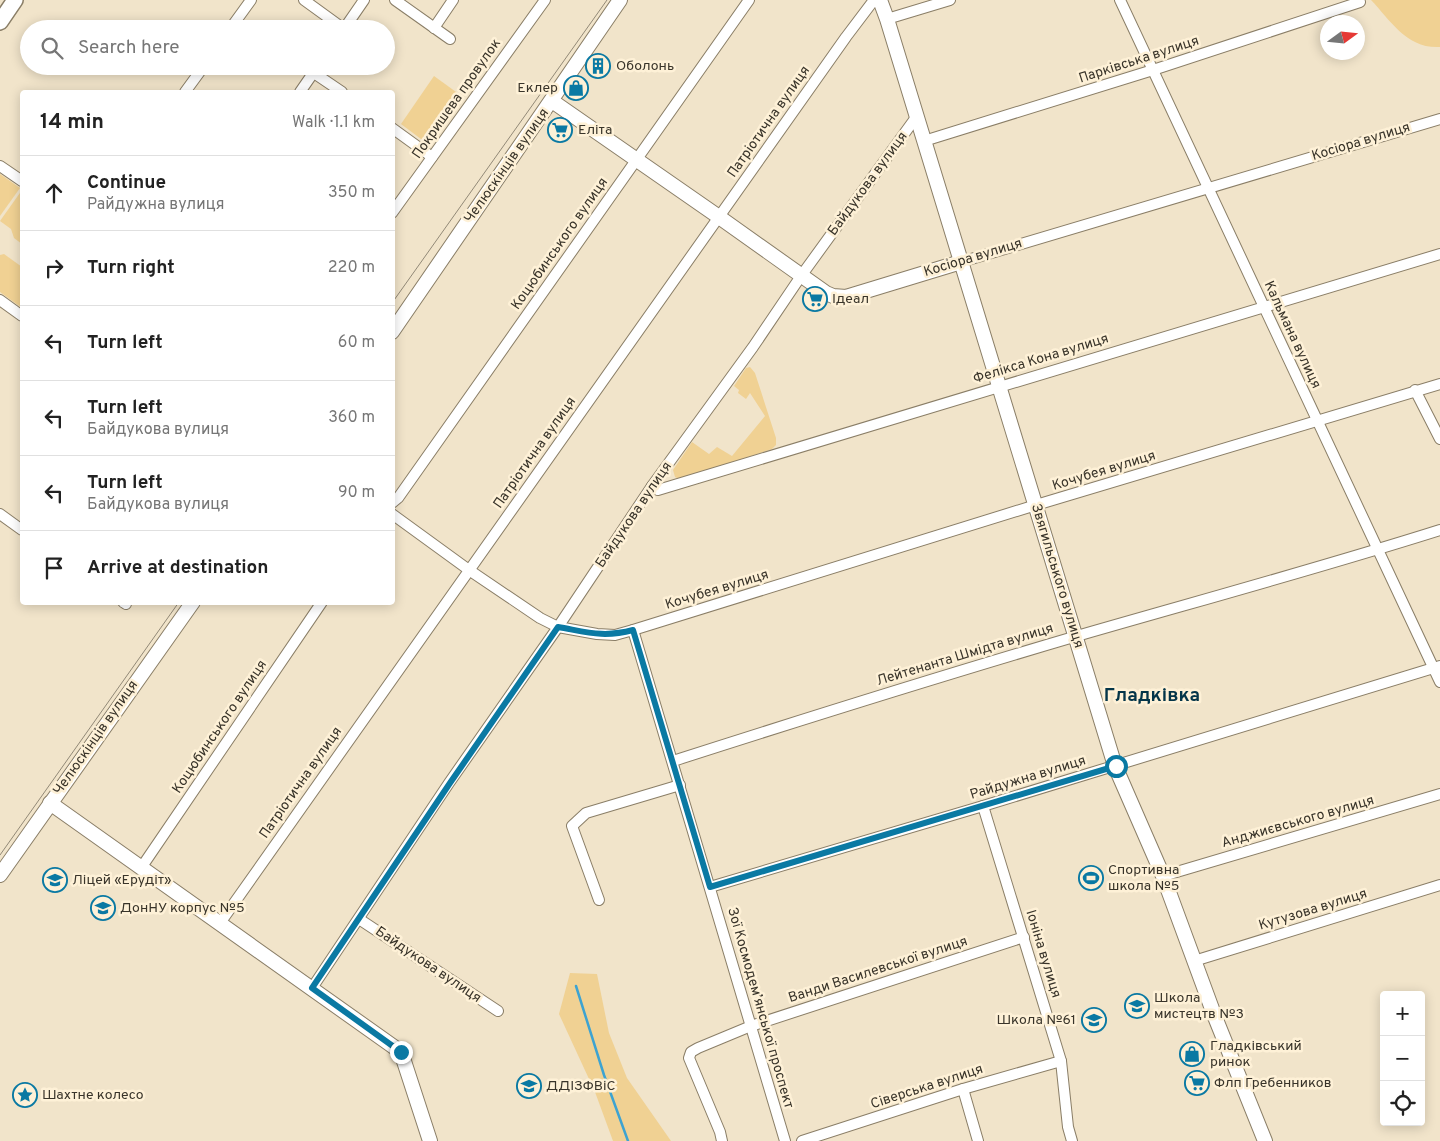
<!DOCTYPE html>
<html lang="en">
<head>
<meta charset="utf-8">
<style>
  body { margin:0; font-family:Overpass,sans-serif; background:#f6f6f6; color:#222 }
  .controls { position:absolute; right:15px; bottom:15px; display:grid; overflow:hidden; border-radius:5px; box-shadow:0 2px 12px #0003 }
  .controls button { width:45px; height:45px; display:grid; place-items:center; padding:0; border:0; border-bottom:1px solid #e0e0e0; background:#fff; color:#222; font:25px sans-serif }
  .compass { position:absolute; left:1320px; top:15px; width:45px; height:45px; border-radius:50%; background:#fff; box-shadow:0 2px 12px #0003; rotate:75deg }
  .stop { position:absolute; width:15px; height:15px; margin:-11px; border:4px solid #0a79a3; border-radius:50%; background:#fff }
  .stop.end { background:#0a79a3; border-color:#fff; box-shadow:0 1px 5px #0008 }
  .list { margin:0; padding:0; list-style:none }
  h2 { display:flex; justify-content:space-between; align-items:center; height:65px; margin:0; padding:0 20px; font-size:21px }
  h2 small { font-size:16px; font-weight:400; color:#767676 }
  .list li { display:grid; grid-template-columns:32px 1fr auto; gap:15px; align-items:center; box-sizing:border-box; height:75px; padding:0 20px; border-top:1px solid #e0e0e0 }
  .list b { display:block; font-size:19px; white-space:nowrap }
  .list p { margin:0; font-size:16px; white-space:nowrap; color:#767676 }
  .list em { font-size:16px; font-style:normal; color:#767676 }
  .icon { flex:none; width:28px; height:28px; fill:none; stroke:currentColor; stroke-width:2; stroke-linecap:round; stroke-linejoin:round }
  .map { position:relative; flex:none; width:1440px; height:1141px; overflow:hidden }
  .search { position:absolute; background:#fff; box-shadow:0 2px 12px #0003; left:20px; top:20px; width:375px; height:55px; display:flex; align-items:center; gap:12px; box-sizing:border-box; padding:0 18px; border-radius:28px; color:#767676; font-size:19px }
  .panel { position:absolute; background:#fff; box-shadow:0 2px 12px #0003; left:20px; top:90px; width:375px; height:515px; border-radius:5px }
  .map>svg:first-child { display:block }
  .green { fill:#f0d193 }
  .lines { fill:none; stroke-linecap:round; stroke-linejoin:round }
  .stream { stroke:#3da3d1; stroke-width:2.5 }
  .street-casing { stroke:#8a7e67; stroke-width:12 }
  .secondary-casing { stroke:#8a7e67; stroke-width:16 }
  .primary-casing { stroke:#8a7e67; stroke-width:18 }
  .street { stroke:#fff; stroke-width:10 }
  .secondary { stroke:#fff; stroke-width:14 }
  .primary { stroke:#fff; stroke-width:15 }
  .tram { stroke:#928977; stroke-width:1 }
  .route { stroke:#0a79a3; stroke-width:6 }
  .labels { text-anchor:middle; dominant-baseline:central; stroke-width:5; stroke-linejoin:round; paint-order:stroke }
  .street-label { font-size:14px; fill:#39342a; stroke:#fef1d7 }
  .poi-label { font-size:14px; fill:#39342a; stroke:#fef1d7; text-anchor:start }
  .district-label { font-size:19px; font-weight:bold; fill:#043549; stroke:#fef1d7 }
</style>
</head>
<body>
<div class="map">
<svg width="1440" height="1141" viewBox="0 0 1440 1141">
  <rect width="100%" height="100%" fill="#f1e4ca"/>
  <g class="green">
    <path d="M1371,0H1440V47C1407,49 1391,21 1371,0Z"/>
    <path d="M434,76L463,97L429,145L401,124Z"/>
    <path d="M0,174L20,188L0,216Z"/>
    <path d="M22,190V244L14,238L11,229L0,221Z"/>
    <path d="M4,254L22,267V308L0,292V255Z"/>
    <path d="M750,367L755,373L776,438V445L772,449L691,476L679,479L675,477L673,470L692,442L709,454L717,447L732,456L765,416L750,393L746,399L738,393L739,390L734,386L746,368Z"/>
    <path d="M570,973L597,974L609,1033L627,1078L671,1141H613L595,1092L559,1014Z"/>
  </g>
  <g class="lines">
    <path class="stream" d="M576,986L604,1075L628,1141"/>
    <defs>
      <g id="street">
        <path d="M304,0L344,29"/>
        <path d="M395,0L450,39"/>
        <path d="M1120,0L1440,682"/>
        <path d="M887,19L950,0"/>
        <path d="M434,28L453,0"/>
        <path d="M230,29L251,0"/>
        <path d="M344,29L364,0"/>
        <path d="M314,73L342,92"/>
        <path d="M185,92L204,66"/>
        <path d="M300,92L318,66"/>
        <path d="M392,128L432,157"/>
        <path d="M924,141L1153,70L1360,2"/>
        <path d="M0,166L22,181"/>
        <path d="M392,213L545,0"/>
        <path d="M961,262L1440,119"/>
        <path d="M0,300L22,316"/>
        <path d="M1415,390L1440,439"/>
        <path d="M652,486L658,490L1440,254"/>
        <path d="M392,503L398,498L749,0"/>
        <path d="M0,514L22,530"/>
        <path d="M392,514L469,570L540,618L558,627L597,634L615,635L633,630L785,1141"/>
        <path d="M123,602L126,604"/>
        <path d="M633,630L1036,505L1440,384"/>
        <path d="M673,761C807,718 941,676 1077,636C1198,601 1320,568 1440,530"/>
        <path d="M983,806L1061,1061L1068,1127L1072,1141"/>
        <path d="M141,868L322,602"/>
        <path d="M1163,876L1440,794"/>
        <path d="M710,887L983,806L1440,666"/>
        <path d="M599,900L572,826L586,813L680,785"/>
        <path d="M359,919L498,1011"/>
        <path d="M220,923L846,37L874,0"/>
        <path d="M1194,961L1440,885"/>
        <path d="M312,988L449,783L558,627L652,486L753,347L801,276L917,116"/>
        <path d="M963,1089L978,1141"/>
        <path d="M722,1141L720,1132L689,1058L691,1052L698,1048L751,1026L1024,937"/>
        <path d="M802,1141L963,1089L1061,1061"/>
      </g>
      <g id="secondary">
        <path d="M880,0L887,19L1115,766L1163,876L1215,1017L1265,1141"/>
        <path d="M552,101L719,217L826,293L833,296L846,297L961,262"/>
        <path d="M392,332L620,0"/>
        <path d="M50,803L401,1052L430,1141"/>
        <path d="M0,875L193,602"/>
      </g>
      <path id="primary" d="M0,22L15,0"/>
    </defs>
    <use href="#street" class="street-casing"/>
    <use href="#secondary" class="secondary-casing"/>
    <use href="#primary" class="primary-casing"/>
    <use href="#street" class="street"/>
    <use href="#secondary" class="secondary"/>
    <use href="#primary" class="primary"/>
    <g class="tram">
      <path d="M392,303L607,0"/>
      <path d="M0,855L179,602"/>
    </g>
  </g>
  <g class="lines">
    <path class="route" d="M401,1052L312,988L450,783L558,627C587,632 603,638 633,630L710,887L1116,766"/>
  </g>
  <defs>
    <symbol id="building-ring" viewBox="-11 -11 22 22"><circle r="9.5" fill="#fef1d7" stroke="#0a79a3" stroke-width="1.5"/><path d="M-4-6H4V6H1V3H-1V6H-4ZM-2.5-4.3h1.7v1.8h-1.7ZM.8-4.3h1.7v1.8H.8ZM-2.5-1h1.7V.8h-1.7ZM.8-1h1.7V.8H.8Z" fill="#0a79a3"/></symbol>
    <symbol id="shop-ring" viewBox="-11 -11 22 22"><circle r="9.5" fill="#fef1d7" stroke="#0a79a3" stroke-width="1.5"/><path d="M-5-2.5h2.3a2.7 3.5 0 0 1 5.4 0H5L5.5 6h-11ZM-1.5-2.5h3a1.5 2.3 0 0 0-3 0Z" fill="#0a79a3"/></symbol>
    <symbol id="supermarket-ring" viewBox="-11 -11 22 22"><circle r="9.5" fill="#fef1d7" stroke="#0a79a3" stroke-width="1.5"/><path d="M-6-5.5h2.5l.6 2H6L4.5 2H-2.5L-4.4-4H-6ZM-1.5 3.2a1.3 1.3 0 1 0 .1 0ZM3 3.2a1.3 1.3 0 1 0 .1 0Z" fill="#0a79a3"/></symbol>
    <symbol id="stadium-ring" viewBox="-11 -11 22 22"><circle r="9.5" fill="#fef1d7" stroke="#0a79a3" stroke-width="1.5"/><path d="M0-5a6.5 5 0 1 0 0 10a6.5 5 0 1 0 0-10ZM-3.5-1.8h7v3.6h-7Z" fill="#0a79a3"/></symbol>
    <symbol id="school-ring" viewBox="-11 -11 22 22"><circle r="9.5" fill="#fef1d7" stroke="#0a79a3" stroke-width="1.5"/><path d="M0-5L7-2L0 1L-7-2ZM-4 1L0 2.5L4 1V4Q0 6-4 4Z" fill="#0a79a3"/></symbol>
    <symbol id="university-ring" viewBox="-11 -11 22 22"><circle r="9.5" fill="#fef1d7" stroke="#0a79a3" stroke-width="1.5"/><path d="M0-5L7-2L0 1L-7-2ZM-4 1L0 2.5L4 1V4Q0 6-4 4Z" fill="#0a79a3"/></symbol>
    <symbol id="sight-ring" viewBox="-11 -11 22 22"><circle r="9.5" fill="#fef1d7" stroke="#0a79a3" stroke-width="1.5"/><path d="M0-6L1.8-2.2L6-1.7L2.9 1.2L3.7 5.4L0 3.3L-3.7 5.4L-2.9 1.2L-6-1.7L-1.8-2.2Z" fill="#0a79a3"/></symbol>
  </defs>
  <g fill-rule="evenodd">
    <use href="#building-ring" x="584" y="52" width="28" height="28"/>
    <use href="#shop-ring" x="562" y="74" width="28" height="28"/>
    <use href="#supermarket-ring" x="546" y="116" width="28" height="28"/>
    <use href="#supermarket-ring" x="801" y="285" width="28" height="28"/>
    <use href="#stadium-ring" x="1077" y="864" width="28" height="28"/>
    <use href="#school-ring" x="41" y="866" width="28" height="28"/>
    <use href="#university-ring" x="89" y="894" width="28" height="28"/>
    <use href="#school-ring" x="1123" y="992" width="28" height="28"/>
    <use href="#school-ring" x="1080" y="1006" width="28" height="28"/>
    <use href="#shop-ring" x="1178" y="1040" width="28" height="28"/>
    <use href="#supermarket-ring" x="1183" y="1069" width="28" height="28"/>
    <use href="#university-ring" x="515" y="1072" width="28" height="28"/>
    <use href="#sight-ring" x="11" y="1081" width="28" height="28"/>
  </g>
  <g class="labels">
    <g class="street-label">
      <text transform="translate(1139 60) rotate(-18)">Парківська вулиця</text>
      <text transform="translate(457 99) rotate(-55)">Покришева провулок</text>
      <text transform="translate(769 122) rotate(-55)">Патріотична вулиця</text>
      <text transform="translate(1361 142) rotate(-17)">Косіора вулиця</text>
      <text transform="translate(507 166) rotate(-55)">Челюскінців вулиця</text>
      <text transform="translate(868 184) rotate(-54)">Байдукова вулиця</text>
      <text transform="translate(560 244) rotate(-55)">Коцюбинського вулиця</text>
      <text transform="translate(973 258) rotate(-17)">Косіора вулиця</text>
      <text transform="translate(1292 335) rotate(65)">Кальмана вулиця</text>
      <text transform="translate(1041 359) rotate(-17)">Фелікса Кона вулиця</text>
      <text transform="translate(535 453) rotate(-55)">Патріотична вулиця</text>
      <text transform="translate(1104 471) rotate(-17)">Кочубея вулиця</text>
      <text transform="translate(634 515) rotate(-56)">Байдукова вулиця</text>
      <text transform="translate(1057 576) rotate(73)">Звягильського вулиця</text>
      <text transform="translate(717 590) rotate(-17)">Кочубея вулиця</text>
      <text transform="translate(965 655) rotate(-17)">Лейтенанта Шмідта вулиця</text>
      <text transform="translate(220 727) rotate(-56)">Коцюбинського вулиця</text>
      <text transform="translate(96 738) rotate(-55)">Челюскінців вулиця</text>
      <text transform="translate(1028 778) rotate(-17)">Райдужна вулиця</text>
      <text transform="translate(301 783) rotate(-55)">Патріотична вулиця</text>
      <text transform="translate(1298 822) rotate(-16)">Анджиєвського вулиця</text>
      <text transform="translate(1313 910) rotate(-17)">Кутузова вулиця</text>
      <text transform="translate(1043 954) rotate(73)">Іоніна вулиця</text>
      <text transform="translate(428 965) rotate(34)">Байдукова вулиця</text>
      <text transform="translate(878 970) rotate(-18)">Ванди Василевської вулиця</text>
      <text transform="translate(760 1008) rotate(74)">Зої Космодем’янської проспект</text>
      <text transform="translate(927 1087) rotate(-18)">Сіверська вулиця</text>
    </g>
    <g class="poi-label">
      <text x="616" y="66">Оболонь</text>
      <text x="558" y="88" text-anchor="end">Еклер</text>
      <text x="578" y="130">Еліта</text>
      <text x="832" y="299">Ідеал</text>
      <text x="1108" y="870">Спортивна<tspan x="1108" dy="16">школа №5</tspan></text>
      <text x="72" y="880">Ліцей «Ерудіт»</text>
      <text x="120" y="908">ДонНУ корпус №5</text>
      <text x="1154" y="998">Школа<tspan x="1154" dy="16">мистецтв №3</tspan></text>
      <text x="1076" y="1020" text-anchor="end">Школа №61</text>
      <text x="1210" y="1046">Гладківський<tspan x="1210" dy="16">ринок</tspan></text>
      <text x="1214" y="1083">Флп Гребенников</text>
      <text x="546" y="1086">ДДІЗФВіС</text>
      <text x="42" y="1095">Шахтне колесо</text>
    </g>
    <g class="district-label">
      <text x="1152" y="696">Гладківка</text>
    </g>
  </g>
</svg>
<div class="controls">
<button>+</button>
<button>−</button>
<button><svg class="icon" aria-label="locate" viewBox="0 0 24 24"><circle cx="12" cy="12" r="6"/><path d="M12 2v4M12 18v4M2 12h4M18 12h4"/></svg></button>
</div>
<svg class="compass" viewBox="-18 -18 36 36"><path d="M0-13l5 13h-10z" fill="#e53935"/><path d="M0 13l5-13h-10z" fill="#767676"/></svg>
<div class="stop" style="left:1116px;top:766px"></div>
<div class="stop end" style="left:401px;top:1052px"></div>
<div class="search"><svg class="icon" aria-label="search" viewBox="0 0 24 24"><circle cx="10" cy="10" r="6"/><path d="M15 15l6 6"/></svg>Search here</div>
<section class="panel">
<h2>14 min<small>Walk · 1.1 km</small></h2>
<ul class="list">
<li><svg class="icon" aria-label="ahead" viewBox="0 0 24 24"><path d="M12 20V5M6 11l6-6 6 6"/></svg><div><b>Continue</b><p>Райдужна вулиця</p></div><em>350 m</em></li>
<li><svg class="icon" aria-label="right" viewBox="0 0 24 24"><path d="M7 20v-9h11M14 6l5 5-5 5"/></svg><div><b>Turn right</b></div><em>220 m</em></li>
<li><svg class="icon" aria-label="left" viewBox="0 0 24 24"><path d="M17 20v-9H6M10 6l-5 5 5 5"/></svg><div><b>Turn left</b></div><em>60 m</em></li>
<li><svg class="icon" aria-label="left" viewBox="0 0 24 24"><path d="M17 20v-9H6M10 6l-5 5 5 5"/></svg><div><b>Turn left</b><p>Байдукова вулиця</p></div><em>360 m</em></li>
<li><svg class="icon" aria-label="left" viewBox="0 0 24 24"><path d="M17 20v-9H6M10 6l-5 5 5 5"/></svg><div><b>Turn left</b><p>Байдукова вулиця</p></div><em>90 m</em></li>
<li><svg class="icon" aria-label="arrive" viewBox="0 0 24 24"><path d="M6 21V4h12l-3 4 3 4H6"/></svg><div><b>Arrive at destination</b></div></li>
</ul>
</section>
</div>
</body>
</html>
